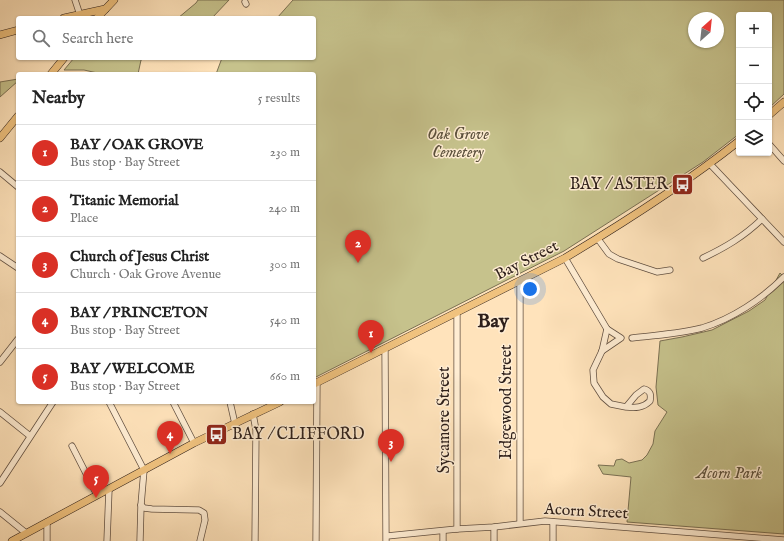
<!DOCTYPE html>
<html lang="en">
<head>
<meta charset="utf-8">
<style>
  body { margin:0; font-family:"IM FELL English",serif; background:#f2f2f2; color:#222 }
  .controls { position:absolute; right:12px; top:12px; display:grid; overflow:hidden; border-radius:4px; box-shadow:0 1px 3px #0004 }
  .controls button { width:36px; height:36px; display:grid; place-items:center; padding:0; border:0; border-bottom:1px solid #e0e0e0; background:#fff; color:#222; font:20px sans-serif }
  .compass { position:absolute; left:688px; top:12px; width:36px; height:36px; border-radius:50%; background:#fff; box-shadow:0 1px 3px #0004; rotate:27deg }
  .you { position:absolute; left:530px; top:289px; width:14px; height:14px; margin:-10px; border:3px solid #fff; border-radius:50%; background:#1a73e8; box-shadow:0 0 0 6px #1a73e833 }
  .badge { display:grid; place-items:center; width:26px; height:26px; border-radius:50%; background:#d93025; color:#fff; font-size:13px; font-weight:700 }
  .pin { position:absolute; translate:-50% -33px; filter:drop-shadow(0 1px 2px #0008) }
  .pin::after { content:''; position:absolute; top:21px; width:14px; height:12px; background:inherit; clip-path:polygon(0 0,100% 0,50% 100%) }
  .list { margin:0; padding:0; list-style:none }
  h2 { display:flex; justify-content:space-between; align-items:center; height:52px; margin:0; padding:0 16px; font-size:17px }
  h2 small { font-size:13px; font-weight:400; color:#767676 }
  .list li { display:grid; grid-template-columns:26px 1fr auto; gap:12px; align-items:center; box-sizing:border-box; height:56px; padding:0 16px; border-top:1px solid #e0e0e0 }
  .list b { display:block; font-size:15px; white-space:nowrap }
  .list p { margin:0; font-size:13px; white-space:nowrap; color:#767676 }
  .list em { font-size:13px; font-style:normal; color:#767676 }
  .icon { flex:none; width:22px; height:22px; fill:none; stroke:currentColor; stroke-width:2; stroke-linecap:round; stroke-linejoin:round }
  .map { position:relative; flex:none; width:784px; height:541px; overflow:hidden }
  .search { position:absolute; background:#fff; box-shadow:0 1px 3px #0004; left:16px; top:16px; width:300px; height:44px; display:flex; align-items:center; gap:10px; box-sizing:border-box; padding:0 14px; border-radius:4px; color:#767676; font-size:15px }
  .panel { position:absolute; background:#fff; box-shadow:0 1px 3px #0004; left:16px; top:72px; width:300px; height:332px; border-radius:4px }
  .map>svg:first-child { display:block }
  .green { fill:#c6c28c; stroke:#7a7053; fill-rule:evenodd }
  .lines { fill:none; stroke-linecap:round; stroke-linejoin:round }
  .minor-casing { stroke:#625042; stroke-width:7 }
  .major-casing { stroke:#2d1f1a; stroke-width:8 }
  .minor { stroke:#ffedd3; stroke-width:5.5 }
  .major { stroke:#f0c27e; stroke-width:7 }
  .labels { text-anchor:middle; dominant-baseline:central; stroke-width:3; stroke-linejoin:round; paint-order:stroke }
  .park-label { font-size:16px; font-style:italic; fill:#5b503c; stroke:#ffedd3 }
  .poi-label { font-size:16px; fill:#2d1f1a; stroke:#ffedd3; text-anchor:end }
  .street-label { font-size:16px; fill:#2d1f1a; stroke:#ffedd3 }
  .district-label { font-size:20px; font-weight:bold; fill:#2d1f1a; stroke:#ffedd3 }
</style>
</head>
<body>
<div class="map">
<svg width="784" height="541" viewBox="0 0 784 541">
  <rect width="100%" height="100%" fill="#ffe3bb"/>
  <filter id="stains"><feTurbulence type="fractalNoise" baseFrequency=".005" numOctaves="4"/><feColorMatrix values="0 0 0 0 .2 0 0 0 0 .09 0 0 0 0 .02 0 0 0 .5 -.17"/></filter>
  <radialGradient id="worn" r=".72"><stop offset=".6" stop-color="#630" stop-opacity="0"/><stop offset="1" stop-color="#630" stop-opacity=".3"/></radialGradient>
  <g class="green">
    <path d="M198,0H229L212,18H178L196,3Z"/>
    <path d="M293,0H784V94L769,108V15H739V134L703,162L564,251L314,378V74H216L222,58H314V18H277ZM694,18H718V42H694Z"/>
    <path d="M74,58H145L141,60L138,74H102L84,70H64Z"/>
    <path d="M18,79V81L0,97V82Z"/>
    <path d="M780,273L784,277V534L627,522L631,477L603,474L598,465L614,466L616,460L622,459L629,463L642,460L647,455L653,444L655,431L667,412L658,405L656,387L660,341L682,337L712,330L749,311L765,300Z"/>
  </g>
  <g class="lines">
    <defs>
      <g id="minor">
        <path d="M75,0L81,18"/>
        <path d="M245,2L246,4"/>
        <path d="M769,144L784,161"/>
        <path d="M710,164L784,242"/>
        <path d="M0,172L18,187"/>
        <path d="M598,239L609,254L618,259L657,272L670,270"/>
        <path d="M0,256L18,268"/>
        <path d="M565,258L607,329L621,338L602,351"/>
        <path d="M703,258C726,247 743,237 762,219"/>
        <path d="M520,282V523"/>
        <path d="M457,312V529"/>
        <path d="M607,329L602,351L593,370L594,383L603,397L611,404L626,407L636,395L644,389C651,391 651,395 650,401C643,408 635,408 626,407"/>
        <path d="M632,338C655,335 680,334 702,328C732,319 762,299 784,277"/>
        <path d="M385,349L386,541"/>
        <path d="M0,362L18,339"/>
        <path d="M109,402L144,470L141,505L140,541"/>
        <path d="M173,402L194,443"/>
        <path d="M230,402L235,424"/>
        <path d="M0,412L30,436"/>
        <path d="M253,414L256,430L255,541"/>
        <path d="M72,446L97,495"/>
        <path d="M0,483L53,402"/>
        <path d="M141,505L144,508L152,509L199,510L204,513L205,520L200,541"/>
        <path d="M0,512L26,533"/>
        <path d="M494,527V541"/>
        <path d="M387,536L457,529L494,527L545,521L784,540"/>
        <path d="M47,541V522"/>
        <path d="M107,541L109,489"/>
        <path d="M316,541L317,383"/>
        <path d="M443,541V532"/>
        <path d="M553,541V522"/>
      </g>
      <g id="major">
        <path d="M64,18L105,9"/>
        <path d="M97,18L114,0"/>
        <path d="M0,35L18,30"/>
        <path d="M51,74L64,58"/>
        <path d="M769,115L784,102"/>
        <path d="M0,138L18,116"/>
        <path d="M314,384L565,258C625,222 685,184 739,141"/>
        <path d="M12,541L194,443L280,402"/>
      </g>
    </defs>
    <use href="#minor" class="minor-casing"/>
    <use href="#major" class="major-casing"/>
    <use href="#minor" class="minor"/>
    <use href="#major" class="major"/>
  </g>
  <defs>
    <symbol id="bus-square" viewBox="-11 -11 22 22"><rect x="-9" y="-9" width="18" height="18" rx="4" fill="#8f2418" stroke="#ffedd3"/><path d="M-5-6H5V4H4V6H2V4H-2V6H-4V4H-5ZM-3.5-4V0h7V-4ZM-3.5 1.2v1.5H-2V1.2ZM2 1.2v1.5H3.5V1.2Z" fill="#fff"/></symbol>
  </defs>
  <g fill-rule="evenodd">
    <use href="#bus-square" x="670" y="172" width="25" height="25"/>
    <use href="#bus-square" x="204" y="422" width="25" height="25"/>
  </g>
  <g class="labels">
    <g class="park-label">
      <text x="458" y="135">Oak Grove<tspan x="458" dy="18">Cemetery</tspan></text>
      <text x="729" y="474">Acorn Park</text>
    </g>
    <g class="poi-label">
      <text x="668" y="185">BAY / ASTER</text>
      <text x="232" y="435" text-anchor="start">BAY / CLIFFORD</text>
    </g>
    <g class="street-label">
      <text transform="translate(527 261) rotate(-27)">Bay Street</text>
      <text transform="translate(507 402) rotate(-90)">Edgewood Street</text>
      <text transform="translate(445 420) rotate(-90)">Sycamore Street</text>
      <text transform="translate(586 512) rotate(3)">Acorn Street</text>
    </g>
    <g class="district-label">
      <text x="493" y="321">Bay</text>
    </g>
  </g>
  <rect width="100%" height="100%" filter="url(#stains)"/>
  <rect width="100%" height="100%" fill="url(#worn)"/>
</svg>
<div class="controls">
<button>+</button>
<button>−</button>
<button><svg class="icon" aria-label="locate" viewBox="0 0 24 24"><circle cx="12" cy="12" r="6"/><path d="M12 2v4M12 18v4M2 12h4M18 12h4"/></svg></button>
<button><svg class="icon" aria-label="layers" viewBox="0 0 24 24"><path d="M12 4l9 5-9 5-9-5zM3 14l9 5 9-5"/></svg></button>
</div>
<svg class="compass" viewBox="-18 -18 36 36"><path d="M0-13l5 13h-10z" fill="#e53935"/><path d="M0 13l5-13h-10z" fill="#767676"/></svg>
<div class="you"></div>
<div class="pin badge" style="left:371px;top:353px">1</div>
<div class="pin badge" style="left:358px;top:263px">2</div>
<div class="pin badge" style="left:391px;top:462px">3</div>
<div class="pin badge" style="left:170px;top:454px">4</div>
<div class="pin badge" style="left:96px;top:498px">5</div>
<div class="search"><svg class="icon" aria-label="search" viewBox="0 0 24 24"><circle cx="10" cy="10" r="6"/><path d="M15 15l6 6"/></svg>Search here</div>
<section class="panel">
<h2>Nearby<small>5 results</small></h2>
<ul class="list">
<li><span class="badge">1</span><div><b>BAY / OAK GROVE</b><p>Bus stop · Bay Street</p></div><em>230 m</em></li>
<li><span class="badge">2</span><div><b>Titanic Memorial</b><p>Place</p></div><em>240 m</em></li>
<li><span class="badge">3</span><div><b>Church of Jesus Christ</b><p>Church · Oak Grove Avenue</p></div><em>300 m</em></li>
<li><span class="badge">4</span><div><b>BAY / PRINCETON</b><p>Bus stop · Bay Street</p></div><em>540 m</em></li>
<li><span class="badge">5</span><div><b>BAY / WELCOME</b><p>Bus stop · Bay Street</p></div><em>660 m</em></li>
</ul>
</section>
</div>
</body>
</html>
